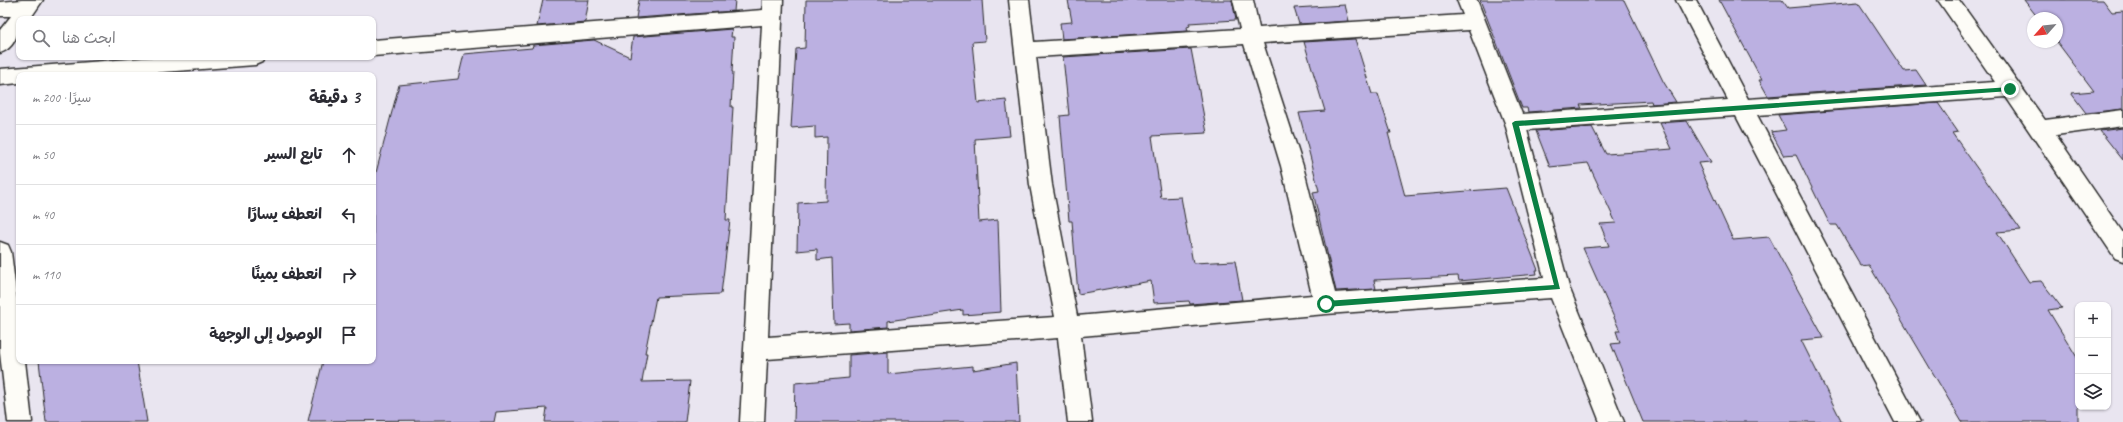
<!DOCTYPE html>
<html lang="ar">
<head>
<meta charset="utf-8">
<style>
  body { margin:0; font-family:Caveat,"Playpen Sans Arabic",sans-serif; background:#f7f7f7; color:#2b2b33; direction:rtl }
  .controls { position:absolute; right:12px; bottom:12px; display:grid; overflow:hidden; border-radius:8px; box-shadow:0 1px 3px #0004 }
  .controls button { width:36px; height:36px; display:grid; place-items:center; padding:0; border:0; border-bottom:1px solid #e1e1e2; background:#fff; color:#2b2b33; font:20px sans-serif }
  .compass { position:absolute; left:2027px; top:12px; width:36px; height:36px; border-radius:50%; background:#fff; box-shadow:0 1px 3px #0004; rotate:243deg }
  .stop { position:absolute; width:12px; height:12px; margin:-9px; border:3px solid #0b8043; border-radius:50%; background:#fff }
  .stop.end { background:#0b8043; border-color:#fff; box-shadow:0 1px 4px #0008 }
  .list { margin:0; padding:0; list-style:none }
  h2 { display:flex; justify-content:space-between; align-items:center; height:52px; margin:0; padding:0 16px; font-size:17px }
  h2 small { font-size:13px; font-weight:400; color:#7c7c81 }
  .list li { display:grid; grid-template-columns:26px 1fr auto; gap:12px; align-items:center; box-sizing:border-box; height:60px; padding:0 16px; border-top:1px solid #e1e1e2 }
  .list b { display:block; font-size:15px; white-space:nowrap }
  .list em { font-size:13px; font-style:normal; color:#7c7c81 }
  .icon { flex:none; width:22px; height:22px; fill:none; stroke:currentColor; stroke-width:2; stroke-linecap:round; stroke-linejoin:round }
  .map { position:relative; flex:none; width:2123px; height:422px; overflow:hidden; direction:ltr }
  .search { position:absolute; background:#fff; box-shadow:0 1px 3px #0004; left:16px; top:16px; width:360px; height:44px; display:flex; align-items:center; gap:10px; box-sizing:border-box; padding:0 14px; border-radius:8px; color:#7c7c81; font-size:15px }
  .panel { position:absolute; background:#fff; box-shadow:0 1px 3px #0004; left:16px; top:72px; width:360px; height:292px; border-radius:8px; direction:rtl }
  .map>svg:first-child { display:block }
  .building { fill:#bbb0e1; stroke:#2b2b2b }
  .lines { fill:none; stroke-linecap:round; stroke-linejoin:round }
  .minor-casing { stroke:#2b2b2b; stroke-width:3 }
  .minor { fill:#fdfcf7; fill-rule:evenodd }
  .route { fill:#0b8043 }
</style>
</head>
<body>
<div class="map">
<svg width="2123" height="422" viewBox="0 0 2123 422">
  <rect width="100%" height="100%" fill="#e9e5f0"/>
  <filter id="ink" filterUnits="userSpaceOnUse"><feTurbulence type="fractalNoise" baseFrequency=".025" numOctaves="2"/><feDisplacementMap in="SourceGraphic" scale="8" xChannelSelector="R" yChannelSelector="G"/><feConvolveMatrix kernelMatrix="1 2 1 2 8 2 1 2 1" color-interpolation-filters="sRGB"/></filter>
  <g filter="url(#ink)">
    <g class="building">
      <path d="M543,0H589L585,22L537,26Z"/>
      <path d="M639,0H735L734,11L636,18Z"/>
      <path d="M806,0H982L985,41L972,42L978,103L1006,100L1010,136L975,139L979,222L998,220L1001,312L963,315V310L888,321V327L849,330V323L834,324L832,258L817,260V249L797,251L798,203L826,201L827,137L815,138V126L791,128L796,49L805,48Z"/>
      <path d="M1068,0H1232L1236,20L1189,23L1190,26L1187,27L1188,31L1062,39L1060,23L1072,22Z"/>
      <path d="M1480,0H1624L1663,81L1676,102L1652,104L1651,101L1580,105L1582,108L1528,112L1527,108H1522Z"/>
      <path d="M1719,0H1782L1788,8L1858,2L1904,71L1916,70L1926,85L1768,96L1759,80H1762Z"/>
      <path d="M2024,0H2103L2112,12L2123,11V109L2086,113L2071,93L2094,91L2057,42V18H2038Z"/>
      <path d="M1345,5L1349,21L1299,24L1294,8Z"/>
      <path d="M732,29L731,37H734L732,72H733L731,107H733L726,220H730L721,294L656,297L645,353H647L642,382L690,381L685,422H545L547,408L496,412L494,422H452V420L308,421L323,361H373V184L399,85L458,79L464,54L532,48L533,45L594,40L630,57L633,37Z"/>
      <path d="M1355,39L1372,94H1378L1391,133H1388L1405,196L1506,188L1538,270H1536L1537,274L1459,281L1458,276L1374,280L1376,289L1336,291L1313,192L1319,191L1299,113L1325,111L1304,42Z"/>
      <path d="M1191,49L1207,133L1152,136L1161,198L1181,197L1193,263L1235,261L1242,300L1190,304L1189,301L1154,303L1151,281L1078,294L1072,221H1069L1060,116L1069,115L1063,57Z"/>
      <path d="M1938,103L1958,132L1952,133L2021,230L1997,232L2029,282L2041,281L2062,308L2048,310L2078,359V422H1962L1869,265L1861,266L1837,225H1830L1796,155L1784,156L1771,132L1786,130L1778,115Z"/>
      <path d="M1687,121L1711,162L1698,163L1733,240L1769,237L1824,338L1801,340L1842,422H1643L1611,344L1620,343L1616,331H1620L1583,248L1609,246L1600,224L1616,223L1588,163L1550,167L1536,131L1592,127L1606,154L1636,152L1672,149L1660,123Z"/>
      <path d="M2123,128V160L2100,131Z"/>
      <path d="M888,352V374L973,366V370L1016,363L1019,422H794L795,383L849,378V355Z"/>
      <path d="M39,361H137L147,422H46Z"/>
    </g>
    <g class="lines">
      <defs>
        <g id="minor">
          <path d="M22,0H43L30,19H19C19,33 15,48 0,53V30L11,16H0V2Z"/>
          <path d="M763,0H783L768,337L1055,317L1030,185L1009,0H1029L1034,42L1240,29L1233,0H1253L1259,28L1463,15L1457,0H1477L1522,114L1728,100L1676,0H1696L1748,99L1995,82L1938,0H1959L2045,120L2123,110V126L2056,135L2123,233V261L2115,258L2006,97L1757,115L1920,422H1895L1736,116L1527,130L1569,287L1624,422H1600L1551,298L1326,314L1081,336L1092,422H1068L1058,338L767,359L764,422H740L762,25L373,56V40L763,10ZM1469,30L1505,123L1544,278L1335,293L1303,166L1263,43ZM1244,44L1281,166L1312,295L1077,316L1052,185L1036,57Z"/>
          <path d="M155,57H265L262,62L255,65L123,75H19V83L0,85V69Z"/>
          <path d="M0,242L8,245L11,252L19,315V361H25L32,422H8L0,353Z"/>
        </g>
      </defs>
      <use href="#minor" class="minor-casing"/>
      <use href="#minor" class="minor"/>
    </g>
  </g>
  <path class="route" d="M2010,87L2013,89L2010,91L1519,126L1560,289L1326,307L1323,304L1326,301L1554,285L1512,123L1515,121Z"/>
</svg>
<div class="controls">
<button>+</button>
<button>−</button>
<button><svg class="icon" aria-label="layers" viewBox="0 0 24 24"><path d="M12 4l9 5-9 5-9-5zM3 14l9 5 9-5"/></svg></button>
</div>
<svg class="compass" viewBox="-18 -18 36 36"><path d="M0-13l5 13h-10z" fill="#e53935"/><path d="M0 13l5-13h-10z" fill="#7c7c81"/></svg>
<div class="stop" style="left:1326px;top:304px"></div>
<div class="stop end" style="left:2010px;top:89px"></div>
<div class="search"><svg class="icon" aria-label="search" viewBox="0 0 24 24"><circle cx="10" cy="10" r="6"/><path d="M15 15l6 6"/></svg>ابحث هنا</div>
<section class="panel">
<h2>3 دقيقة<small>سيرًا · 200 m</small></h2>
<ul class="list">
<li><svg class="icon" aria-label="ahead" viewBox="0 0 24 24"><path d="M12 20V5M6 11l6-6 6 6"/></svg><div><b>تابع السير</b></div><em>50 m</em></li>
<li><svg class="icon" aria-label="left" viewBox="0 0 24 24"><path d="M17 20v-9H6M10 6l-5 5 5 5"/></svg><div><b>انعطف يسارًا</b></div><em>40 m</em></li>
<li><svg class="icon" aria-label="right" viewBox="0 0 24 24"><path d="M7 20v-9h11M14 6l5 5-5 5"/></svg><div><b>انعطف يمينًا</b></div><em>110 m</em></li>
<li><svg class="icon" aria-label="arrive" viewBox="0 0 24 24"><path d="M6 21V4h12l-3 4 3 4H6"/></svg><div><b>الوصول إلى الوجهة</b></div></li>
</ul>
</section>
</div>
</body>
</html>
